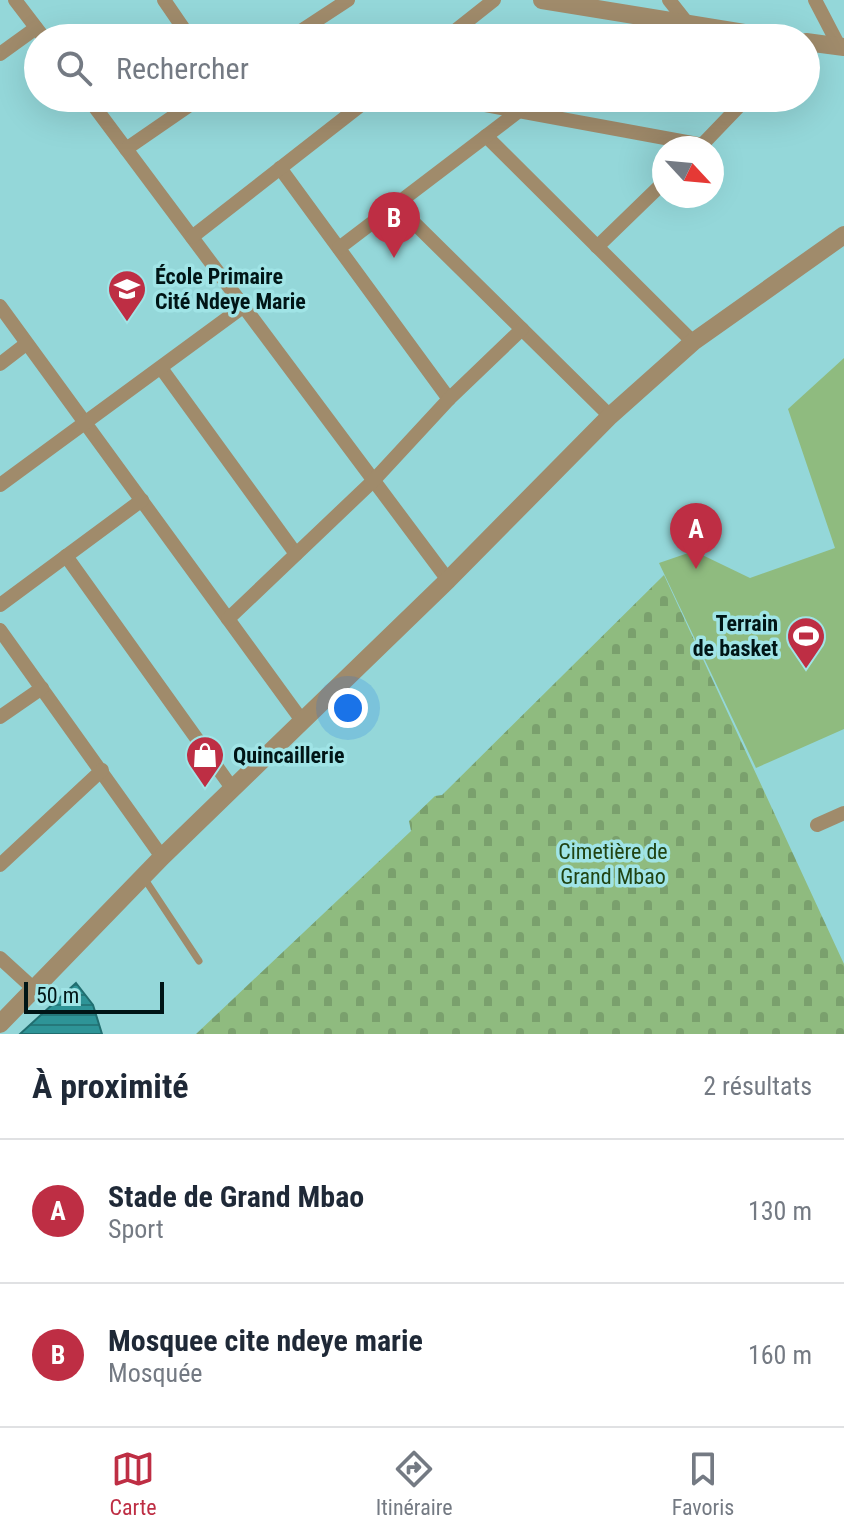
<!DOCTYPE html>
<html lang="fr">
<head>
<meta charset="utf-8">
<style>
  body { margin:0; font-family:"Roboto Condensed",sans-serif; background:#f6f6f7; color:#1f2937 }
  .compass { position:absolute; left:652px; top:136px; width:72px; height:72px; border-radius:50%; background:#fff; box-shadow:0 8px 32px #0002; rotate:116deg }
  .scale { position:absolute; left:24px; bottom:20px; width:140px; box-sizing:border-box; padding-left:8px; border:4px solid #001516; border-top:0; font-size:22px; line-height:28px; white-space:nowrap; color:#001516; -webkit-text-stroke:6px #a0e4e6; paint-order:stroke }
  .you { position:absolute; left:348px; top:708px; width:28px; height:28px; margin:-20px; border:6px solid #fff; border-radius:50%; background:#1a73e8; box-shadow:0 0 0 12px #1a73e833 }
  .badge { display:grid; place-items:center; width:52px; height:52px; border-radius:50%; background:#be2e44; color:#fff; font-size:26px; font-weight:700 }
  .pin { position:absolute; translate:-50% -66px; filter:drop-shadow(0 2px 4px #0008) }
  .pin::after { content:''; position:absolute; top:42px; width:28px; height:24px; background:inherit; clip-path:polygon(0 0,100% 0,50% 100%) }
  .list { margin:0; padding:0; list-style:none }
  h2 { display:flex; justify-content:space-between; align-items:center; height:104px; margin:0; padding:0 32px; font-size:34px }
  h2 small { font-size:26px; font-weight:400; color:#747a83 }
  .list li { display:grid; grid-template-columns:52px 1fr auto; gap:24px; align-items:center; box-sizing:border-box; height:144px; padding:0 32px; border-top:2px solid #e0e1e3 }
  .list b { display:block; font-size:30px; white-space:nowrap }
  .list p { margin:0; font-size:26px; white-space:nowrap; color:#747a83 }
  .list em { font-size:26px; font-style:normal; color:#747a83 }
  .icon { flex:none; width:44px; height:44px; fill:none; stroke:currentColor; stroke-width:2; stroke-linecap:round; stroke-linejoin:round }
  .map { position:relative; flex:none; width:844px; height:1034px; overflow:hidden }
  .search { position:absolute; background:#fff; box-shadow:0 8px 32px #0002; left:24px; right:24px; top:24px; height:88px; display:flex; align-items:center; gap:20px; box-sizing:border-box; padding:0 28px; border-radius:44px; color:#747a83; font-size:30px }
  .sheet { height:392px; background:#fff }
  nav { display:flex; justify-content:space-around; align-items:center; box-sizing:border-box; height:112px; border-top:2px solid #e0e1e3; background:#fff; font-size:22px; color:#747a83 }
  nav a { display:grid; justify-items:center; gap:4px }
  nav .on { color:#be2e44 }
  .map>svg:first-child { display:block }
  .grass { fill:#8fbb7f }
  .cemetery { fill:url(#cemetery-stones) }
  .water { fill:url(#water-rules); stroke:#206e70; stroke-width:2 }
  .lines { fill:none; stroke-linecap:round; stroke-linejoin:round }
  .service { stroke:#a08b6b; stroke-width:7 }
  .minor { stroke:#a08b6b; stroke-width:14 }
  .tertiary { stroke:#a08b6b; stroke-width:18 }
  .labels { text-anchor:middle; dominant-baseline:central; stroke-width:7; stroke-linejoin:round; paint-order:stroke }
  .poi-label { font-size:22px; font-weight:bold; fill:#001516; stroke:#a0e4e6; text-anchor:start }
  .park-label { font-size:22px; fill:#204312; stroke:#a0e4e6 }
</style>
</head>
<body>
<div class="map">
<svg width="844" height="1034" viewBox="0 0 844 1034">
  <defs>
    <pattern id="cemetery-stones" width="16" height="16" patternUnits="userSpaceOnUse" patternTransform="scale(2)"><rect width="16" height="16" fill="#8fbb7f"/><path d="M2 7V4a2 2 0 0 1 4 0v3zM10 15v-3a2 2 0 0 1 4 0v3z" fill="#7aa06d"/></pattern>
    <pattern id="water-rules" width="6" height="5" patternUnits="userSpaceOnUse" patternTransform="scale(2)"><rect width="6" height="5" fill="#2e9497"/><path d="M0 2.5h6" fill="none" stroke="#25787a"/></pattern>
  </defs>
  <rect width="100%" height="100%" fill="#94d7d9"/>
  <path class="grass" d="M844,358V729L756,768L659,563L694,551L750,578L835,548L788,409Z"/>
  <path class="cemetery" d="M664,575L844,964V1034H196L411,831L409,821L435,796L442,795Z"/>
  <path class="water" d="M76,983L93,1005L102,1034H20Z"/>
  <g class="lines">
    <path class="service" d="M144,878L199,961"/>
    <g class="minor">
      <path d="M15,0L44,38"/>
      <path d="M164,0L190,38"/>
      <path d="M669,0L688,24"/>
      <path d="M815,0L839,46"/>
      <path d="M290,38L348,0"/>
      <path d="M446,38L494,0"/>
      <path d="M0,54L36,28"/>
      <path d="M88,98L448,580"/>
      <path d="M447,98L703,145"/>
      <path d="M486,136L693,342"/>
      <path d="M699,148L747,98"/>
      <path d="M126,149L200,98"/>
      <path d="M280,168L449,399"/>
      <path d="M396,205L610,416"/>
      <path d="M192,237L370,98"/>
      <path d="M597,247L664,182"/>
      <path d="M339,248L519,111"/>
      <path d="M0,306L303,722"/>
      <path d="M0,364L26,344"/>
      <path d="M161,368L296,554"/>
      <path d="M0,485L244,306"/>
      <path d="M66,556L232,788"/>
      <path d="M0,605L142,500"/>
      <path d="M228,619L374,480L449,399L522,329"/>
      <path d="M0,630L162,857"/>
      <path d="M0,717L42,688"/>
      <path d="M817,825L844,813"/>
      <path d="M0,865L102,770"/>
      <path d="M0,958L34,989"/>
    </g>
    <g class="tertiary">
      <path d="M542,0L776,38"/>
      <path d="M806,42L844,47"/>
      <path d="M0,1024L162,857L448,580L610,416L693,342L844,235"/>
    </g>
  </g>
  <defs>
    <symbol id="school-pin" viewBox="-11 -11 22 30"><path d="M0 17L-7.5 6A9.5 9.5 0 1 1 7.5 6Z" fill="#be2e44" stroke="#a0e4e6"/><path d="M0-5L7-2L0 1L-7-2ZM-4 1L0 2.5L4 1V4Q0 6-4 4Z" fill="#fff"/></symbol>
    <symbol id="stadium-pin" viewBox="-11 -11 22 30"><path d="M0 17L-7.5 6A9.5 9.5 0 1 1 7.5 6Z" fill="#be2e44" stroke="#a0e4e6"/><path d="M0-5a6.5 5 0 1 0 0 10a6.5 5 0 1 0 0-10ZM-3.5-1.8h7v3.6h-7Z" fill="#fff"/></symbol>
    <symbol id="shop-pin" viewBox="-11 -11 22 30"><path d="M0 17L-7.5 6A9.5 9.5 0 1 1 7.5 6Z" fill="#be2e44" stroke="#a0e4e6"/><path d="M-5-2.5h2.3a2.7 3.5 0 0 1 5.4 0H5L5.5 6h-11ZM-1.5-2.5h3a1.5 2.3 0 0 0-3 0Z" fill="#fff"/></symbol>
  </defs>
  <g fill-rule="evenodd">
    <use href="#school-pin" x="105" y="267" width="44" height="60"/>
    <use href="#stadium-pin" x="784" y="614" width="44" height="60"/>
    <use href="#shop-pin" x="183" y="733" width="44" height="60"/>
  </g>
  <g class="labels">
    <g class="poi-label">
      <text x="155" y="276">École Primaire<tspan x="155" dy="25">Cité Ndeye Marie</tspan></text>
      <text x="778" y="623" text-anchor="end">Terrain<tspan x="778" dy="25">de basket</tspan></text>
      <text x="233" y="755">Quincaillerie</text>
    </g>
    <g class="park-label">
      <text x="613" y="851">Cimetière de<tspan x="613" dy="25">Grand Mbao</tspan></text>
    </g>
  </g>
</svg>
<svg class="compass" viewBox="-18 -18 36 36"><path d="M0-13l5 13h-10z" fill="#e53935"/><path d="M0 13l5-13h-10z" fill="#747a83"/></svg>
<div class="scale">50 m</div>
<div class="you"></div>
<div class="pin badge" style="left:696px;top:569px">A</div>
<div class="pin badge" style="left:394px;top:258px">B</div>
<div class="search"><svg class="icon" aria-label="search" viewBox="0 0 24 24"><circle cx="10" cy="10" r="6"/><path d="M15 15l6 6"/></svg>Rechercher</div>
</div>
<section class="sheet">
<h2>À proximité<small>2 résultats</small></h2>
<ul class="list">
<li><span class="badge">A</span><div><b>Stade de Grand Mbao</b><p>Sport</p></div><em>130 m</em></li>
<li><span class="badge">B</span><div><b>Mosquee cite ndeye marie</b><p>Mosquée</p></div><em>160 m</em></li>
</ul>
</section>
<nav>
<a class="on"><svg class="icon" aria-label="map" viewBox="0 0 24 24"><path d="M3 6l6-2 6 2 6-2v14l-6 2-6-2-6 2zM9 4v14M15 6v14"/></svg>Carte</a>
<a><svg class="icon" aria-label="directions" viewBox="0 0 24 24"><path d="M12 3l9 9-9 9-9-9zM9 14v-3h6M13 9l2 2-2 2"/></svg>Itinéraire</a>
<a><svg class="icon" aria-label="saved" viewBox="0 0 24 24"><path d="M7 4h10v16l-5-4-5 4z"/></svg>Favoris</a>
</nav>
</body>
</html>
